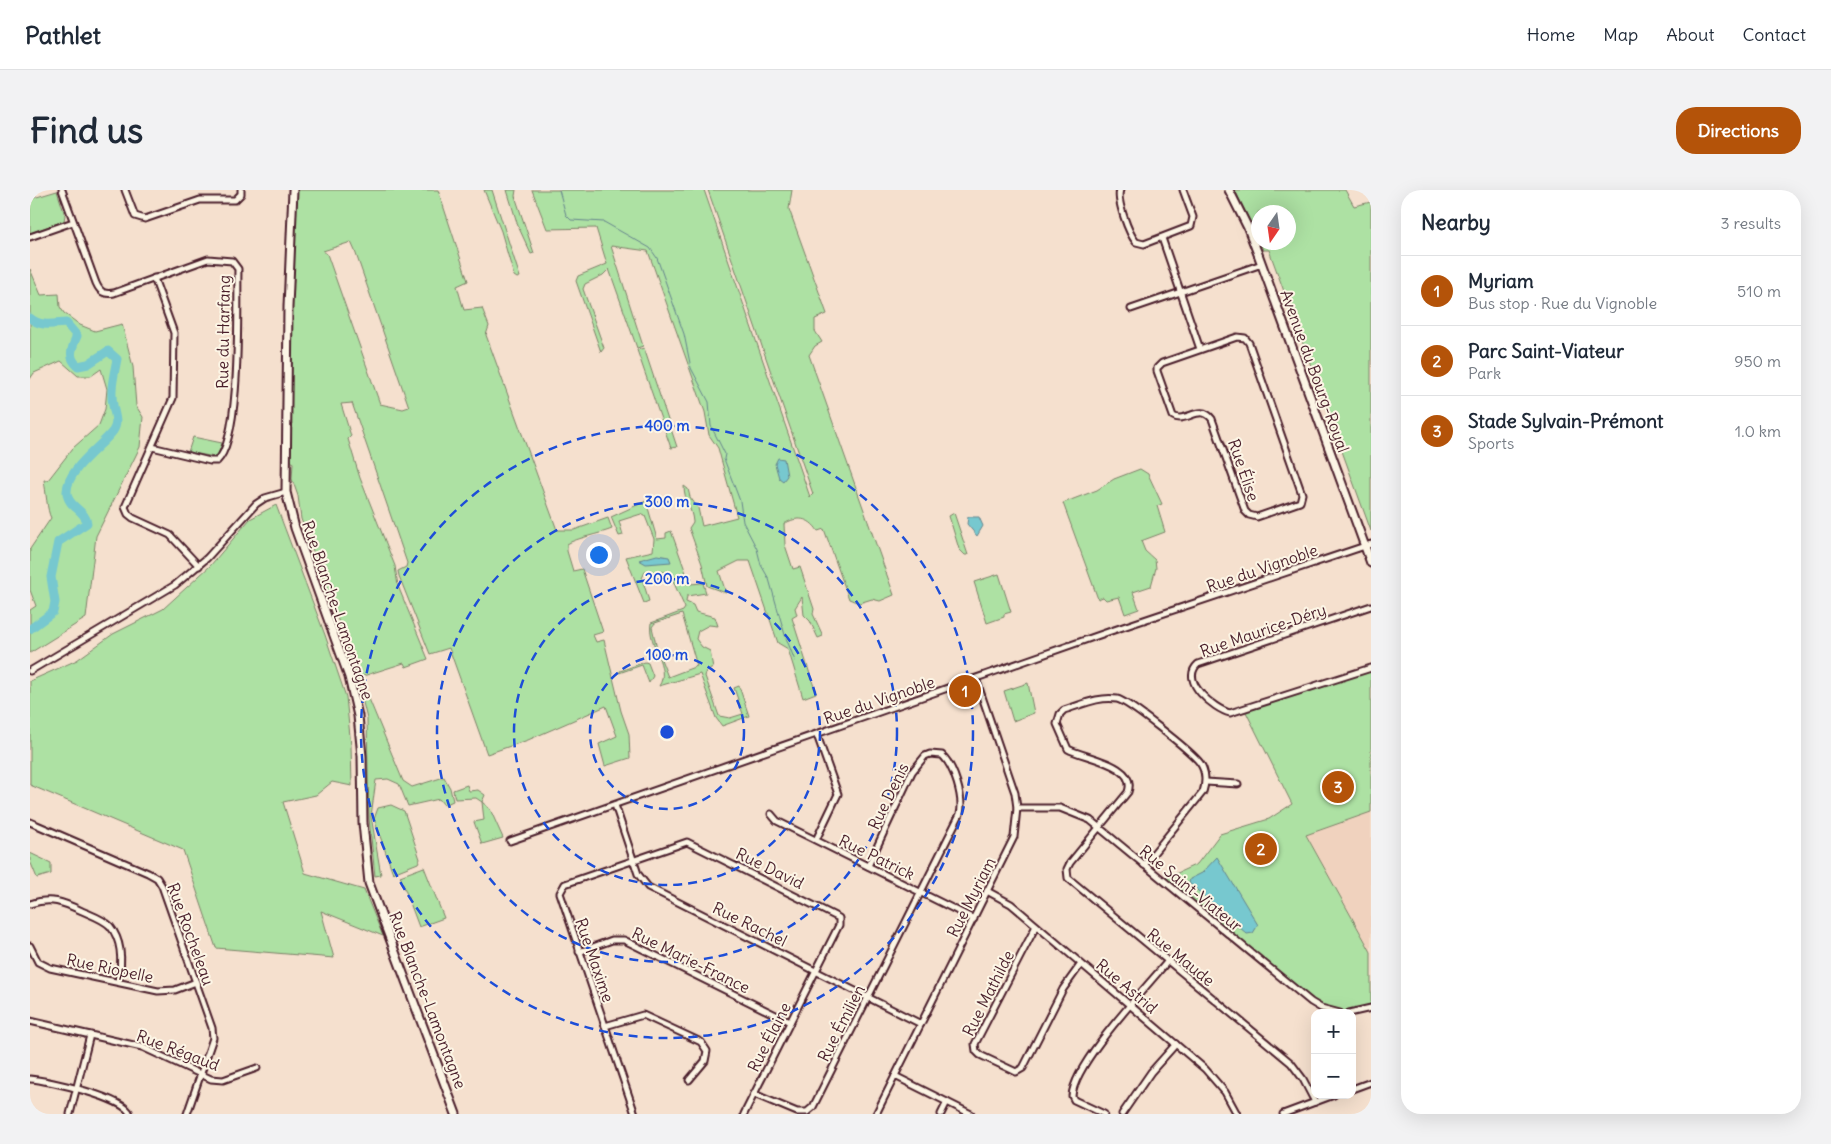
<!DOCTYPE html>
<html lang="en">
<head>
<meta charset="utf-8">
<style>
  body { margin:0; font-family:Delius,sans-serif; background:#f2f2f3; color:#1f2937 }
  .controls { position:absolute; right:15px; bottom:15px; display:grid; overflow:hidden; border-radius:10px; box-shadow:0 5px 20px #0002 }
  .controls button { width:45px; height:45px; display:grid; place-items:center; padding:0; border:0; border-bottom:1px solid #e0e1e3; background:#fff; color:#1f2937; font:25px sans-serif }
  .compass { position:absolute; left:1221px; top:15px; width:45px; height:45px; border-radius:50%; background:#fff; box-shadow:0 5px 20px #0002; rotate:193deg }
  .you { position:absolute; left:568px; top:364px; width:18px; height:18px; margin:-12px; border:4px solid #fff; border-radius:50%; background:#1a73e8; box-shadow:0 0 0 8px #1a73e833 }
  .badge { display:grid; place-items:center; width:32px; height:32px; border-radius:50%; background:#b45309; color:#fff; font-size:16px; font-weight:700 }
  .pin { position:absolute; translate:-50% -50%; border:2px solid #fff; box-shadow:0 1px 5px #0006 }
  .list { margin:0; padding:0; list-style:none }
  h2 { display:flex; justify-content:space-between; align-items:center; height:65px; margin:0; padding:0 20px; font-size:21px }
  h2 small { font-size:16px; font-weight:400; color:#747a83 }
  .list li { display:grid; grid-template-columns:32px 1fr auto; gap:15px; align-items:center; box-sizing:border-box; height:70px; padding:0 20px; border-top:1px solid #e0e1e3 }
  .list b { display:block; font-size:19px; white-space:nowrap }
  .list p { margin:0; font-size:16px; white-space:nowrap; color:#747a83 }
  .list em { font-size:16px; font-style:normal; color:#747a83 }
  .map { position:relative; flex:none; width:1341px; height:924px; overflow:hidden; border-radius:20px }
  header { display:flex; align-items:center; gap:30px; box-sizing:border-box; height:70px; padding:0 25px; background:#fff; border-bottom:1px solid #e0e1e3 }
  header strong { font-size:24px }
  nav { display:flex; gap:28px; margin-inline-start:auto; font-size:18px }
  .intro { display:flex; align-items:center; justify-content:space-between; box-sizing:border-box; height:120px; padding:0 30px }
  h1 { margin:0; font-size:35px }
  .button { padding:12px 22px; border-radius:20px; background:#b45309; color:#fff; font-size:18px; font-weight:700 }
  main { display:flex; gap:30px; padding:0 30px }
  aside { flex:1; background:#fff; border-radius:20px; box-shadow:0 5px 20px #0002 }
  .map>svg:first-child { display:block }
  .built { fill:#f0d2be }
  .green { fill:#ade1a3; stroke:#7c8067; fill-rule:evenodd }
  .water { fill:#77c8cf; stroke:#65848d }
  .lines { fill:none; stroke-linecap:round; stroke-linejoin:round }
  .stream { stroke:#65848d; stroke-width:1 }
  .river { stroke:#77c8cf; stroke-width:9 }
  .street-casing { stroke:#4a1f2b; stroke-width:9 }
  .secondary-casing { stroke:#4a1f2b; stroke-width:11 }
  .street { stroke:#fcf5e5; stroke-width:5 }
  .secondary { stroke:#fcf5e5; stroke-width:7 }
  .ring { fill:none; stroke:#1d4ed8; stroke-width:2.5; stroke-dasharray:9 6 }
  .labels { text-anchor:middle; dominant-baseline:central; stroke-width:4; stroke-linejoin:round; paint-order:stroke }
  .street-label { font-size:16px; fill:#4a1f2b; stroke:#fcf5e5 }
  .centre { fill:#1d4ed8; stroke:#fcf5e5; stroke-width:2.5 }
  .ring-label { font-size:15px; text-anchor:middle; font-weight:bold; fill:#1d4ed8; stroke:#fcf5e5; stroke-width:4; stroke-linejoin:round; paint-order:stroke }
</style>
</head>
<body>
<header>
<strong>Pathlet</strong>
<nav><a>Home</a><a>Map</a><a>About</a><a>Contact</a></nav>
</header>
<div class="intro"><h1>Find us</h1><a class="button">Directions</a></div>
<main>
<div class="map">
<svg width="1341" height="924" viewBox="0 0 1341 924">
  <rect width="100%" height="100%" fill="#f5e0ce"/>
  <filter id="ink" filterUnits="userSpaceOnUse"><feTurbulence type="fractalNoise" baseFrequency=".02" numOctaves="2"/><feDisplacementMap in="SourceGraphic" scale="10" xChannelSelector="R" yChannelSelector="G"/><feConvolveMatrix kernelMatrix="1 2 1 2 8 2 1 2 1" color-interpolation-filters="sRGB"/></filter>
  <g filter="url(#ink)">
    <path class="built" d="M1341,622V762L1276,645Z"/>
    <g class="green">
      <path d="M266,0H408L438,91L427,96L434,120L452,118L459,136L456,145L527,340H544L578,328L582,339C570,344 546,348 537,354V361L543,381L552,379L573,442L563,445L566,452L574,450L591,521L599,544L600,568L575,576L569,554L587,546L576,516L498,550L457,564L419,458L400,464L369,386L368,381L376,377L377,373L322,213L311,214L321,246L318,249L330,288L365,376L368,396L398,469L376,477L374,473L330,487L373,591L382,597L414,587L420,598L423,611L414,615L409,609L378,616L369,594L358,589L346,590L341,626L351,685L345,686L339,628L337,529L327,488L302,412L271,329L268,306L262,289L263,273L259,267L262,57ZM321,52L325,61L379,217L373,219L350,214L297,64L293,61Z"/>
      <path d="M454,0H462L490,87L487,88L484,86L471,41Z"/>
      <path d="M477,0H486L485,6L504,63L501,64L488,36Z"/>
      <path d="M502,0H674L780,307L783,304L678,0H762L759,19L797,124L785,129V141L792,152L785,156L779,165L864,405L850,411L842,409L829,413L819,409L794,339L788,341C779,327 767,326 754,334L755,355L763,379L770,377L784,419L783,424L793,446L788,448L780,431L774,425L772,407L765,418L767,425L762,428L786,503L773,508L758,459L748,453L720,371H709L689,381L696,403L677,396L672,374L659,338L663,332C662,318 654,310 654,296L658,299L660,307L668,318L672,336L707,327L688,258L679,245L675,222L618,61L581,56L613,156L607,158L579,79L573,85L555,94L553,99L574,158L571,162L546,91L548,86L577,74L566,38L517,39Z"/>
      <path d="M1205,0H1315L1324,16L1341,12V341L1239,60H1233L1230,53L1258,52V22H1228V49Z"/>
      <path d="M27,1L35,25L34,31L0,43V9Z"/>
      <path d="M0,79L11,105L29,104L30,117L34,123L50,135L65,141L92,134L103,177L106,216L113,227L110,257L66,346L56,428L0,463V420L6,416L0,400V359L21,328C17,321 16,301 14,290H18L43,258L69,235L75,219L77,199L71,179L61,186H48L31,171L4,183L0,189Z"/>
      <path d="M614,158L647,257L641,258L607,160Z"/>
      <path d="M163,247L192,253L188,265L185,267L158,262Z"/>
      <path d="M1110,279L1118,284L1132,314L1127,316L1135,342L1111,351L1115,361L1125,370L1126,378L1121,396L1103,402L1109,419L1095,424L1089,407L1076,410L1073,407L1068,409L1033,313L1067,300L1084,289Z"/>
      <path d="M616,311L627,349L636,348V343L641,341L660,394L673,393L676,403L657,406L656,412L663,415L666,422L685,427L688,436L679,435L668,441L666,449L672,457L680,461L683,478L677,481L675,486L689,526L700,528L713,524L704,498L709,496L719,526L692,536L686,528L670,484L629,496C641,478 617,454 621,433L653,421L655,418L639,382H615L612,388L619,411L614,413L596,367L623,361L624,349L615,326L611,324L589,331L593,345L589,346L581,327ZM652,424L667,476L638,487L627,459L622,437L625,433Z"/>
      <path d="M246,315L295,445L316,507L321,556L322,596L302,592L286,605L253,612L275,683L334,700L353,746L291,721L304,768L186,758L153,660L0,595V491L47,470L83,444L133,419L180,376L220,329Z"/>
      <path d="M924,323L938,365H935L929,359L919,326Z"/>
      <path d="M969,384L981,422L974,424V427L957,433L944,392Z"/>
      <path d="M615,472L618,473L623,486L619,493L612,475L589,483L590,481Z"/>
      <path d="M1341,478V622L1276,645L1341,762V818L1319,823L1291,818L1132,690L1167,674L1190,644L1239,629L1262,614L1216,522L1220,518Z"/>
      <path d="M998,493L1004,523L983,531L974,501Z"/>
      <path d="M437,595L439,601L448,600L455,605L452,612L460,619L473,648L452,654L444,632L454,630L452,612L446,608L425,609L423,600Z"/>
      <path d="M361,615L374,621L390,669L388,673L363,683L344,629L348,618Z"/>
      <path d="M0,663L21,673V684L7,688L0,671Z"/>
      <path d="M394,677L414,728L389,737L370,686Z"/>
    </g>
    <g class="water">
      <path d="M748,268L754,269L757,286L753,291L749,288L745,274Z"/>
      <path d="M938,327H949L953,336L947,346L937,334Z"/>
      <path d="M627,365L639,367L641,372L616,374L609,370Z"/>
      <path d="M1187,667L1228,735L1223,743L1217,744L1159,693L1160,689L1172,683Z"/>
    </g>
    <g class="lines">
      <path class="stream" d="M529,0L536,25L541,30L574,32L620,58L627,68L654,144L661,178L679,212L681,236L695,264L694,269L710,311L713,332L727,359L731,375L739,389L755,445L765,471"/>
      <path class="river" d="M0,128C11,137 22,134 36,133L47,146C42,158 37,167 48,176L58,174L78,161L87,169C84,185 80,199 83,215C84,224 89,232 83,241C71,257 36,280 37,302C37,317 56,320 57,333L28,352L21,387L25,412L23,422L0,439"/>
      <defs>
        <g id="street">
          <path d="M32,0L66,93C70,102 74,105 84,103L178,69L202,71L208,79C207,115 212,249 187,271H180L122,257"/>
          <path d="M95,0L105,26L115,29L170,10H205L211,4V0"/>
          <path d="M1090,0C1086,10 1099,44 1106,52L1114,54L1161,36L1163,27L1153,0"/>
          <path d="M0,47L43,32"/>
          <path d="M1132,48L1170,159"/>
          <path d="M124,88L144,143L143,208L95,317L98,324L103,328L140,345L169,376"/>
          <path d="M1101,119L1232,74"/>
          <path d="M1207,147L1215,148L1219,153L1272,304L1270,312L1227,327L1219,325L1215,321L1182,229C1170,213 1156,234 1143,226L1127,181V178L1132,173Z"/>
          <path d="M1341,416L1168,474C1149,491 1184,519 1200,523L1341,478"/>
          <path d="M0,481L145,395L177,368L226,314L235,308L256,302"/>
          <path d="M1176,592L1208,594"/>
          <path d="M585,615L608,684L618,697L891,834"/>
          <path d="M987,618H1030L1060,630L1281,812L1291,818L1310,823"/>
          <path d="M741,624L747,631L944,729"/>
          <path d="M0,632L118,683L127,688L132,696L182,838L183,848L157,924"/>
          <path d="M786,650L808,604L787,545"/>
          <path d="M480,651L1078,442L1341,354"/>
          <path d="M1114,675L1173,602C1176,593 1176,581 1170,573C1162,562 1098,511 1087,509C1069,506 1051,515 1034,520L1030,524L1027,534L1038,559C1054,568 1108,574 1098,602L1040,673L1037,679L1038,688L1261,873L1273,889L1285,912"/>
          <path d="M957,701L981,714L1175,879L1195,902L1207,924"/>
          <path d="M0,714C21,707 33,712 52,721C61,725 73,729 80,736C93,752 92,774 88,792"/>
          <path d="M1006,736L945,854L946,861L950,865L982,880L986,882L993,878L1033,799L1051,774"/>
          <path d="M0,756L8,772L20,778L128,801L145,800L166,792"/>
          <path d="M549,762L582,750H594L760,832"/>
          <path d="M1319,823L1341,818"/>
          <path d="M0,831L112,857L181,889L193,890L227,878"/>
          <path d="M575,836L613,825L671,852L677,861L675,871L659,890"/>
          <path d="M865,886L941,924"/>
          <path d="M0,889C17,890 96,908 100,924"/>
          <path d="M1322,899L1341,892"/>
          <path d="M724,904L767,922H777L783,917L930,624C934,608 924,576 912,565L900,564L895,566L882,582L838,676"/>
          <path d="M40,924L60,845"/>
          <path d="M605,924L530,703L535,694L657,652L809,728V735L714,924"/>
          <path d="M846,924L984,647L987,618L985,603L946,489"/>
          <path d="M911,924L917,912"/>
          <path d="M1074,924L1044,910L1042,906C1044,873 1114,800 1137,772"/>
          <path d="M1092,924L1121,882L1146,854"/>
          <path d="M1253,924L1304,905"/>
        </g>
        <g id="secondary">
          <path d="M263,0L258,117L256,302L265,338L319,487L328,526L332,566L333,633L339,693L426,924"/>
          <path d="M1199,0L1218,38L1228,64L1341,373"/>
        </g>
      </defs>
      <use href="#street" class="street-casing"/>
      <use href="#secondary" class="secondary-casing"/>
      <use href="#street" class="street"/>
      <use href="#secondary" class="secondary"/>
    </g>
  </g>
  <g class="ring">
    <circle cx="637" cy="542" r="77"/>
    <circle cx="637" cy="542" r="153"/>
    <circle cx="637" cy="542" r="230"/>
    <circle cx="637" cy="542" r="306"/>
  </g>
  <g class="labels">
    <g class="street-label">
      <text transform="translate(193 142) rotate(-89)">Rue du Harfang</text>
      <text transform="translate(1285 181) rotate(70)">Avenue du Bourg-Royal</text>
      <text transform="translate(1214 280) rotate(71)">Rue Élise</text>
      <text transform="translate(1232 378) rotate(-19)">Rue du Vignoble</text>
      <text transform="translate(308 420) rotate(71)">Rue Blanche-Lamontagne</text>
      <text transform="translate(1233 440) rotate(-19)">Rue Maurice-Déry</text>
      <text transform="translate(849 510) rotate(-19)">Rue du Vignoble</text>
      <text transform="translate(858 606) rotate(-64)">Rue Denis</text>
      <text transform="translate(847 667) rotate(26)">Rue Patrick</text>
      <text transform="translate(740 678) rotate(26)">Rue David</text>
      <text transform="translate(1161 698) rotate(39)">Rue Saint-Viateur</text>
      <text transform="translate(941 707) rotate(-63)">Rue Myriam</text>
      <text transform="translate(720 734) rotate(26)">Rue Rachel</text>
      <text transform="translate(161 744) rotate(70)">Rue Rocheleau</text>
      <text transform="translate(1151 767) rotate(39)">Rue Maude</text>
      <text transform="translate(565 770) rotate(71)">Rue Maxime</text>
      <text transform="translate(661 770) rotate(26)">Rue Marie-France</text>
      <text transform="translate(80 778) rotate(12)">Rue Riopelle</text>
      <text transform="translate(1097 796) rotate(40)">Rue Astrid</text>
      <text transform="translate(958 803) rotate(-63)">Rue Mathilde</text>
      <text transform="translate(398 810) rotate(69)">Rue Blanche-Lamontagne</text>
      <text transform="translate(811 833) rotate(-63)">Rue Émilien</text>
      <text transform="translate(739 847) rotate(-63)">Rue Élaine</text>
      <text transform="translate(148 860) rotate(21)">Rue Régaud</text>
    </g>
  </g>
  <circle cx="637" cy="542" r="8" class="centre"/>
  <g class="ring-label">
    <text x="637" y="241">400 m</text>
    <text x="637" y="317">300 m</text>
    <text x="637" y="394">200 m</text>
    <text x="637" y="470">100 m</text>
  </g>
</svg>
<div class="controls">
<button>+</button>
<button>−</button>
</div>
<svg class="compass" viewBox="-18 -18 36 36"><path d="M0-13l5 13h-10z" fill="#e53935"/><path d="M0 13l5-13h-10z" fill="#747a83"/></svg>
<div class="you"></div>
<div class="pin badge" style="left:935px;top:501px">1</div>
<div class="pin badge" style="left:1231px;top:659px">2</div>
<div class="pin badge" style="left:1308px;top:597px">3</div>
</div>
<aside>
<h2>Nearby<small>3 results</small></h2>
<ul class="list">
<li><span class="badge">1</span><div><b>Myriam</b><p>Bus stop · Rue du Vignoble</p></div><em>510 m</em></li>
<li><span class="badge">2</span><div><b>Parc Saint-Viateur</b><p>Park</p></div><em>950 m</em></li>
<li><span class="badge">3</span><div><b>Stade Sylvain-Prémont</b><p>Sports</p></div><em>1.0 km</em></li>
</ul>
</aside>
</main>
</body>
</html>
